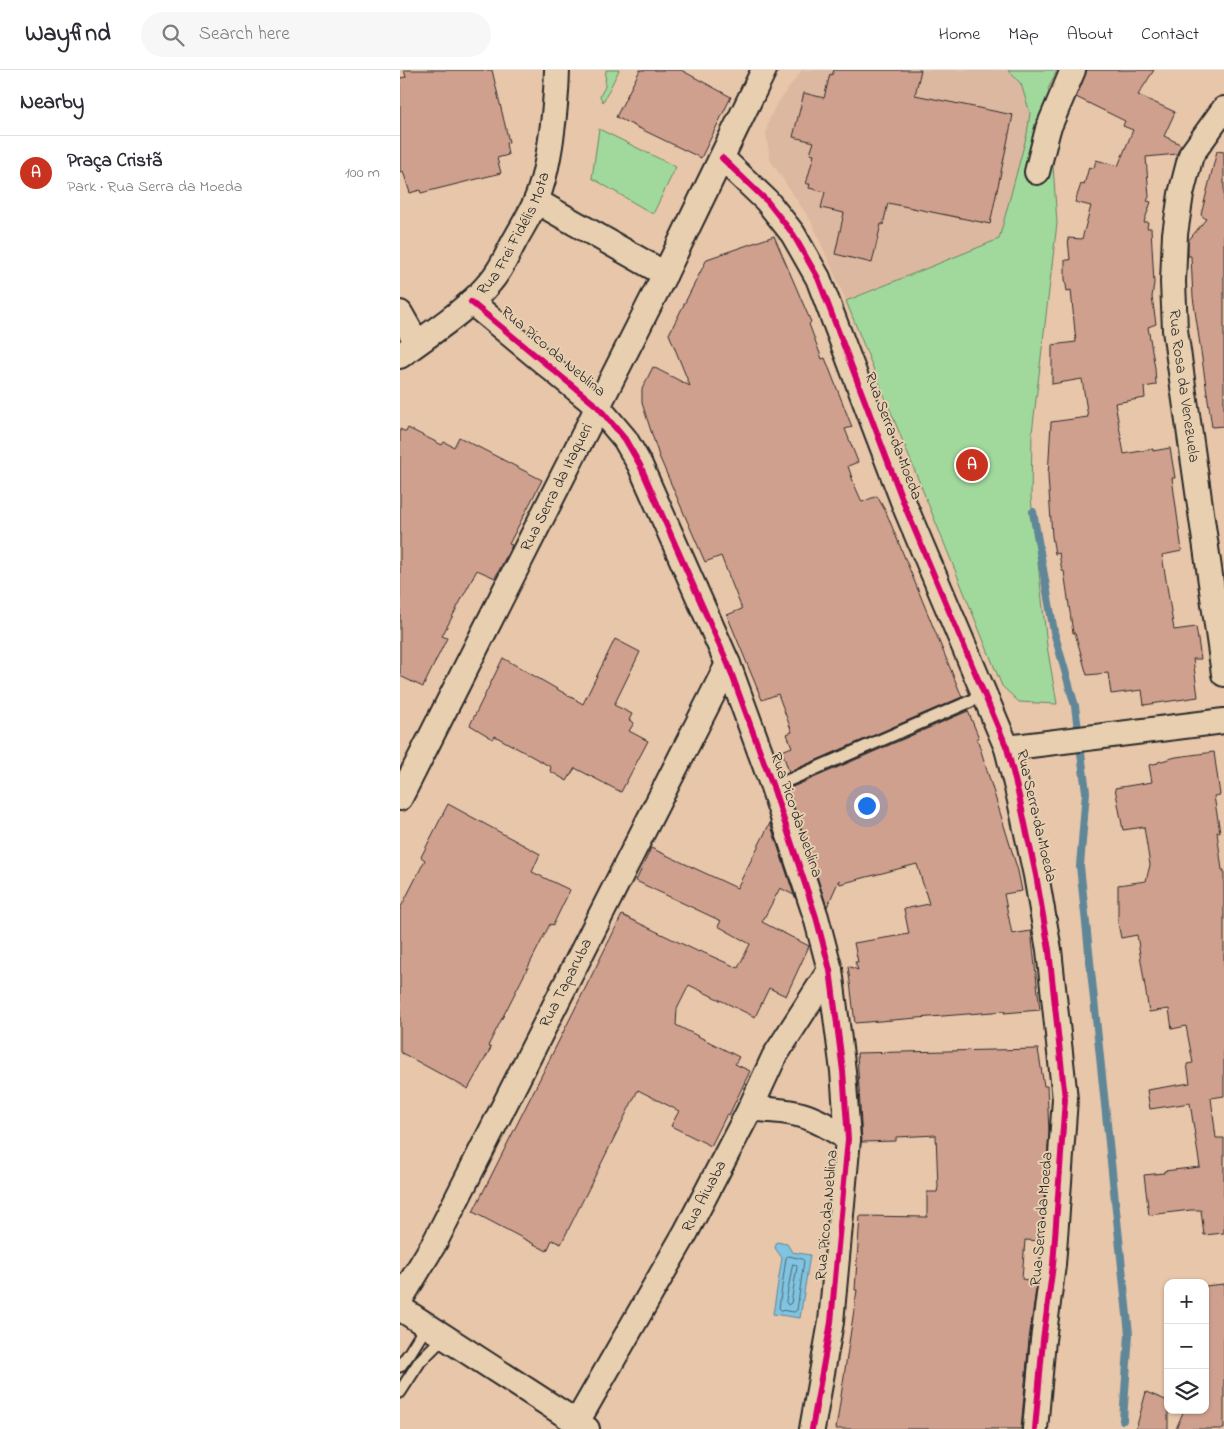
<!DOCTYPE html>
<html lang="en">
<head>
<meta charset="utf-8">
<style>
  body { margin:0; font-family:"Indie Flower",sans-serif; background:#f7f7f7; color:#2b2b33 }
  .controls { position:absolute; right:15px; bottom:15px; display:grid; overflow:hidden; border-radius:10px; box-shadow:0 1px 4px #0004 }
  .controls button { width:45px; height:45px; display:grid; place-items:center; padding:0; border:0; border-bottom:1px solid #e1e1e2; background:#fff; color:#2b2b33; font:25px sans-serif }
  .you { position:absolute; left:466px; top:735px; width:18px; height:18px; margin:-12px; border:4px solid #fff; border-radius:50%; background:#1a73e8; box-shadow:0 0 0 8px #1a73e833 }
  .badge { display:grid; place-items:center; width:32px; height:32px; border-radius:50%; background:#c8321e; color:#fff; font-size:16px; font-weight:700 }
  .pin { position:absolute; translate:-50% -50%; border:2px solid #fff; box-shadow:0 1px 5px #0006 }
  .list { margin:0; padding:0; list-style:none }
  h2 { display:flex; justify-content:space-between; align-items:center; height:65px; margin:0; padding:0 20px; font-size:21px }
  h2 small { font-size:16px; font-weight:400; color:#7c7c81 }
  .list li { display:grid; grid-template-columns:32px 1fr auto; gap:15px; align-items:center; box-sizing:border-box; height:75px; padding:0 20px; border-top:1px solid #e1e1e2 }
  .list b { display:block; font-size:19px; white-space:nowrap }
  .list p { margin:0; font-size:16px; white-space:nowrap; color:#7c7c81 }
  .list em { font-size:16px; font-style:normal; color:#7c7c81 }
  .icon { flex:none; width:28px; height:28px; fill:none; stroke:currentColor; stroke-width:2; stroke-linecap:round; stroke-linejoin:round }
  .map { position:relative; flex:none; width:824px; height:1359px; overflow:hidden }
  header { display:flex; align-items:center; gap:30px; box-sizing:border-box; height:70px; padding:0 25px; background:#fff; border-bottom:1px solid #e1e1e2 }
  header strong { font-size:24px }
  nav { display:flex; gap:28px; margin-inline-start:auto; font-size:18px }
  .search { width:350px; height:45px; background:#f7f7f7; display:flex; align-items:center; gap:12px; box-sizing:border-box; padding:0 18px; border-radius:28px; color:#7c7c81; font-size:19px }
  main { display:flex }
  aside { flex:1; background:#fff }
  .map>svg:first-child { display:block }
  .built { fill:#ddb8a0 }
  .green { fill:#a1d99d; stroke:#668264 }
  .water { fill:#80c4e1; stroke:#5e8798 }
  .lines { fill:none; stroke-linecap:round; stroke-linejoin:round }
  .shore { stroke:#4d6874; stroke-width:1 }
  .stream { stroke:#5e8798; stroke-width:8 }
  .building { fill:#d0a08f; stroke:#2b2b2b }
  .lane-casing { stroke:#2b2b2b; stroke-width:15 }
  .street-casing { stroke:#2b2b2b; stroke-width:28 }
  .lane { stroke:#e8cfb0; stroke-width:11 }
  .street { stroke:#e8cfb0; stroke-width:24 }
  .cycleway-casing { stroke:#e8cfb0; stroke-width:9 }
  .cycleway { stroke:#d6006c; stroke-width:6 }
  .labels { text-anchor:middle; dominant-baseline:central; stroke-width:4; stroke-linejoin:round; paint-order:stroke }
  .street-label { font-size:16px; fill:#2b2b2b; stroke:#e8cfb0 }
</style>
</head>
<body>
<header>
<strong>Wayfind</strong>
<div class="search"><svg class="icon" aria-label="search" viewBox="0 0 24 24"><circle cx="10" cy="10" r="6"/><path d="M15 15l6 6"/></svg>Search here</div>
<nav><a>Home</a><a>Map</a><a>About</a><a>Contact</a></nav>
</header>
<main>
<aside>
<h2>Nearby<small></small></h2>
<ul class="list">
<li><span class="badge">A</span><div><b>Praça Cristã</b><p>Park · Rua Serra da Moeda</p></div><em>100 m</em></li>
</ul>
</aside>
<div class="map">
<svg width="824" height="1359" viewBox="0 0 824 1359">
  <rect width="100%" height="100%" fill="#e8c6aa"/>
  <filter id="ink" filterUnits="userSpaceOnUse"><feTurbulence type="fractalNoise" baseFrequency=".02" numOctaves="2"/><feDisplacementMap in="SourceGraphic" scale="10" xChannelSelector="R" yChannelSelector="G"/><feConvolveMatrix kernelMatrix="1 2 1 2 8 2 1 2 1" color-interpolation-filters="sRGB"/></filter>
  <g filter="url(#ink)">
    <path class="built" d="M402,0H608L621,14L631,43L627,64L599,169L446,231L412,153L370,90L366,64L369,49L376,35Z"/>
    <g class="green">
      <path d="M206,0H219L203,32L200,26L205,17Z"/>
      <path d="M608,0H657L648,19L654,29L652,81L657,153L632,363L631,428L647,576L657,634L619,632L602,616L446,231L599,169L627,64L630,43L621,14Z"/>
      <path d="M199,59L276,97L253,144L192,108Z"/>
    </g>
    <path class="water" d="M377,1172L387,1174L392,1182L410,1185L400,1248L373,1244L382,1188L375,1178Z"/>
    <g class="lines">
      <g class="shore">
        <path d="M389,1186L402,1189L404,1191L397,1240L394,1242L381,1240L379,1238L386,1188Z"/>
        <path d="M393,1194L396,1195L397,1197L391,1233L388,1235L386,1232Z"/>
      </g>
      <path class="stream" d="M633,442L654,562L675,636L686,722L680,796L729,1264L723,1350"/>
    </g>
    <g class="building">
      <path d="M4,0H92L109,72L106,73L108,85L97,88L101,103L21,123L20,120L10,123L3,101L0,102V8L6,7Z"/>
      <path d="M240,0H281L331,27L301,88L216,47Z"/>
      <path d="M434,0H521L515,25L613,45L590,154L488,133L483,155L481,154L472,193L435,184L444,143L421,138L425,122L409,118L410,114H406L414,85L410,84L414,72L393,67L404,23L424,28L430,4L432,5Z"/>
      <path d="M686,0H754L738,25L775,42L764,66L782,75L777,84L746,87L749,127L747,131L751,132L744,152H748L747,158H751L754,213L752,227L756,254L748,257L755,298L756,315L744,317L745,328L715,333L724,384L753,379V381L770,378L775,408H772L782,481L762,485L774,560L796,557L801,589H793L798,627L744,635L742,620L711,624L708,603L687,605L675,563H673L664,501H662L659,483L655,484L652,466L648,406L651,352L688,347L682,309L652,314V275L676,272L671,220L667,221L665,209V190H670L668,168L682,169L691,136L675,132L681,114L684,115L689,97L694,98L696,90L718,96L733,60L723,56L725,51L676,27Z"/>
      <path d="M817,81L824,82V356L812,357L793,227L791,186H788V171L806,149L801,145Z"/>
      <path d="M374,166L411,252L409,254L422,289L425,288L452,357L445,359L458,392L448,396L454,414L462,432L477,426L486,442L562,627L389,702L382,681L392,677L387,664L392,662L378,624L362,630L327,545L342,539L321,486L305,492L259,386L242,333V319L253,297L290,316L269,264L307,189Z"/>
      <path d="M8,358L42,375L44,372L54,377L59,367L142,410L109,474L112,475L95,508L77,500L42,566L47,568L23,617L0,606V359L6,362Z"/>
      <path d="M215,569L240,582L214,635L232,644L229,650L234,653L229,661L248,671L221,722L175,698L167,711L150,701L151,697L95,666L93,669L70,655L103,588L183,634Z"/>
      <path d="M568,641L579,668H577L618,801L622,821L604,824L612,864L631,861L640,940L604,943L605,941L455,953L448,896L458,900L455,892H458L454,873L509,864L504,839L529,834L517,794L440,814L439,810L427,837L388,719Z"/>
      <path d="M814,682L820,725L814,726L820,762H817L822,800H824V1026L811,1028L816,1068H824V1163L804,1165L801,1140H791L749,1145L744,1105L764,1103V1101L800,1097L790,1033L750,1039L747,1020L790,1013L787,994L793,993L786,956L772,959L769,939L749,942L737,865L721,868L718,853V815L746,811L750,795L744,757L723,760L715,718L752,712L749,695L758,693V692L776,687Z"/>
      <path d="M48,734L140,784L132,802L170,820L153,855L150,854L88,976L91,978L68,1019L0,982V839L25,790L21,787Z"/>
      <path d="M370,753L394,825L380,818L362,852L409,876L386,926L369,918L355,947L289,915L277,939L276,955L339,987L335,994L350,1001L329,1045L327,1044L311,1076L271,1056L279,1041L238,1020L161,1174L152,1170L147,1181L73,1142L222,845L299,882L300,881L338,898L350,874L318,856L321,851L236,811L251,778L337,818Z"/>
      <path d="M638,979L644,1016H647L649,1063L641,1171L625,1170L622,1209L637,1212L629,1269L621,1359H436L457,1220H455L460,1146L527,1147V1122H537L538,1117L536,1065L496,1067V1071L462,1072L457,983Z"/>
      <path d="M824,1214V1359H776L784,1340H805V1216Z"/>
      <path d="M746,1322L768,1331V1359H736Z"/>
    </g>
    <g class="lines">
      <defs>
        <g id="lane">
          <path d="M373,717L585,625"/>
          <path d="M0,1296L9,1284L27,1255"/>
          <path d="M0,1322L20,1291L45,1266"/>
        </g>
        <g id="street">
          <path id="s1" d="M824,39L791,85L781,124L775,164L773,212L775,260L824,604"/>
          <path d="M322,88L367,131L393,164L418,208L506,439L607,678L619,726L636,805L649,880L665,1029L653,1195L643,1270L635,1359"/>
          <path d="M637,102L648,59L673,0"/>
          <path d="M136,131L265,204"/>
          <path d="M71,232L198,337L225,369L240,395L328,594L373,717L416,847L430,900L443,1001L448,1069L431,1252L412,1359"/>
          <path d="M0,243L17,273"/>
          <path id="s2" d="M0,286C30,263 67,241 91,211C101,200 107,185 114,172C121,159 130,145 136,131C150,97 156,37 157,0"/>
          <path d="M607,678L824,651"/>
          <path id="s3" d="M0,728L265,204L364,0"/>
          <path d="M350,1039C394,1040 411,1044 448,1069"/>
          <path id="s4" d="M0,1230L35,1172L328,594"/>
          <path d="M0,1238L187,1359"/>
          <path id="s5" d="M177,1352L286,1162L350,1039L374,987L430,900"/>
        </g>
      </defs>
      <use href="#lane" class="lane-casing"/>
      <use href="#street" class="street-casing"/>
      <use href="#lane" class="lane"/>
      <use href="#street" class="street"/>
      <defs>
        <g id="cycleway">
          <path d="M322,88L367,131L393,164L418,208L506,439L607,678L619,726L636,805L649,880L665,1029L653,1195L643,1270L635,1359"/>
          <path d="M71,232L198,337L225,369L240,395L328,594L373,717L416,847L430,900L443,1001L448,1069L431,1252L412,1359"/>
        </g>
      </defs>
      <use href="#cycleway" class="cycleway-casing"/>
      <use href="#cycleway" class="cycleway"/>
    </g>
  </g>
  <g class="labels">
    <g class="street-label">
      <text stroke="none"><textPath href="#s2" startOffset="171">Rua Frei Fidélis Mota</textPath></text>
      <text transform="translate(153 282) rotate(40)">Rua Pico da Neblina</text>
      <text stroke="none"><textPath href="#s1" startOffset="290">Rua Rosa da Venezuela</textPath></text>
      <text transform="translate(493 366) rotate(69)">Rua Serra da Moeda</text>
      <text stroke="none"><textPath href="#s3" startOffset="348">Rua Serra da Itaqueri</textPath></text>
      <text transform="translate(396 745) rotate(71)">Rua Pico da Neblina</text>
      <text transform="translate(636 746) rotate(77)">Rua Serra da Moeda</text>
      <text stroke="none"><textPath href="#s4" startOffset="358">Rua Taparuba</textPath></text>
      <text stroke="none"><textPath href="#s5" startOffset="259">Rua Aiuaba</textPath></text>
      <text transform="translate(427 1145) rotate(-85)">Rua Pico da Neblina</text>
      <text transform="translate(642 1149) rotate(-85)">Rua Serra da Moeda</text>
    </g>
  </g>
</svg>
<div class="controls">
<button>+</button>
<button>−</button>
<button><svg class="icon" aria-label="layers" viewBox="0 0 24 24"><path d="M12 4l9 5-9 5-9-5zM3 14l9 5 9-5"/></svg></button>
</div>
<div class="you"></div>
<div class="pin badge" style="left:572px;top:395px">A</div>
</div>
</main>
</body>
</html>
